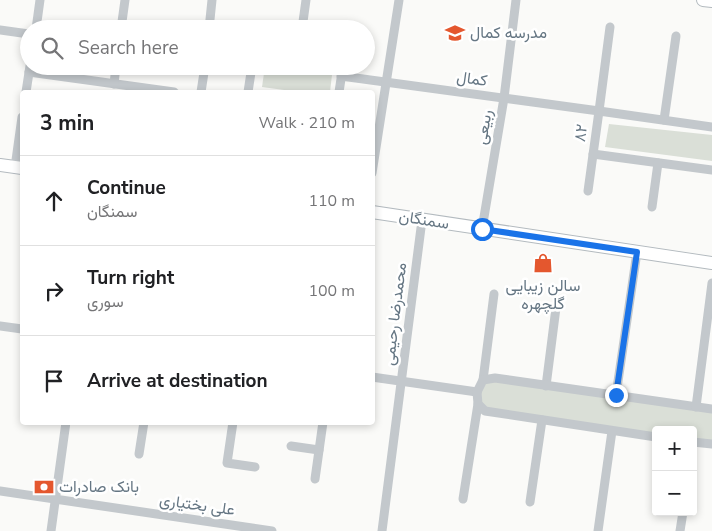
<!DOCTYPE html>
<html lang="en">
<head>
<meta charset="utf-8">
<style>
  body { margin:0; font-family:"Nunito Sans",Vazirmatn,sans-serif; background:#f2f2f2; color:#202124 }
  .controls { position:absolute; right:15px; bottom:15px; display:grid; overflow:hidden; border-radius:5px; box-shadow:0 2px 8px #0003 }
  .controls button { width:45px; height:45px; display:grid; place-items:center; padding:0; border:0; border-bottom:1px solid #e0e0e0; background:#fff; color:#202124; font:25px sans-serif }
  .stop { position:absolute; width:15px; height:15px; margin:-11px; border:4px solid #1a73e8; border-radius:50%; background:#fff }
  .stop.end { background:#1a73e8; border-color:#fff; box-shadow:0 1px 5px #0008 }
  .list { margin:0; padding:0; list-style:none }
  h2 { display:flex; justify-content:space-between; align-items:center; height:65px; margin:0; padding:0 20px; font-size:21px }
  h2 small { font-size:16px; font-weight:400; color:#757577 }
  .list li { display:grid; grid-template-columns:32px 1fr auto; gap:15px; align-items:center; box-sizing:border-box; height:90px; padding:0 20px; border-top:1px solid #e0e0e0 }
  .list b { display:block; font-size:19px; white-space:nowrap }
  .list p { margin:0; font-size:16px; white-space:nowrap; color:#757577 }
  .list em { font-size:16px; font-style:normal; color:#757577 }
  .icon { flex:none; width:28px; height:28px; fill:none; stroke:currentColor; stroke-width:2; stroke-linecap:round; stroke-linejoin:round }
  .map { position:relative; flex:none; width:712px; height:531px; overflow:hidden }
  .search { position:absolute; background:#fff; box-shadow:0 2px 8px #0003; left:20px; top:20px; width:355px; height:55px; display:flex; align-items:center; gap:12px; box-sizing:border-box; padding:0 18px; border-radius:28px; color:#757577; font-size:19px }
  .panel { position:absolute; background:#fff; box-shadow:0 2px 8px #0003; left:20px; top:90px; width:355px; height:335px; border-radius:5px }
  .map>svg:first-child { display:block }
  .green { fill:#dadfd7 }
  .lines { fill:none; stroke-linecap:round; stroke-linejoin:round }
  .secondary-casing { stroke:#b3babf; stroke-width:14 }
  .minor { stroke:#c3c8cc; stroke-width:9 }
  .secondary { stroke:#fff; stroke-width:12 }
  .route { stroke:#1a73e8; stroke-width:6 }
  .labels { text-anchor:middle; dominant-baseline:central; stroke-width:5; stroke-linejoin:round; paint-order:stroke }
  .poi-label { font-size:16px; fill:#657683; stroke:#fff; text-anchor:start }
  .street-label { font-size:16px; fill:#657683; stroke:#fff }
</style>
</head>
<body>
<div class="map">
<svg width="712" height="531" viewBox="0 0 712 531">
  <rect width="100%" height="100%" fill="#fafaf8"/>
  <g class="green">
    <path d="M265,66H333L330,92H299L262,87Z"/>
    <path d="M609,124L712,135V161L605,147Z"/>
    <path d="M483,380L712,409V444L693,442V430H656V437L485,411L478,403Z"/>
  </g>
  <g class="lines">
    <defs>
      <g id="secondary">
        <path d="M703,0L712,1"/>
        <path d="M0,165L22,168"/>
        <path d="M372,212L712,263"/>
      </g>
    </defs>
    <use href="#secondary" class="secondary-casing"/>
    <g class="minor">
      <path d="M36,29L40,0"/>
      <path d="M121,29L125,0"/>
      <path d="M209,29L212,0"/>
      <path d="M302,29L306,0"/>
      <path d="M0,30L29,34"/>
      <path d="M29,72L174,92"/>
      <path d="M341,76L599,111L610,27"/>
      <path d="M114,84L116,66"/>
      <path d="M26,92L30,66"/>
      <path d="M201,92L205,66"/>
      <path d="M248,92L252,66"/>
      <path d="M339,92L343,66"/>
      <path d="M664,120L676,36"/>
      <path d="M593,154L712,170"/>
      <path d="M15,167L22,117"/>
      <path d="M372,173L399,0"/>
      <path d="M588,191L599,111L712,127"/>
      <path d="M652,207L658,163"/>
      <path d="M482,229L504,98L516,0"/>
      <path d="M0,326L22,329"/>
      <path d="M372,377L477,392"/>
      <path d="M483,380L494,294"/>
      <path d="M546,386L557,300"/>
      <path d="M477,392L483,380L495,378L712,409"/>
      <path d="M477,392L478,404L485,411L656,437"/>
      <path d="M616,395L637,252"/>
      <path d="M696,407L712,283"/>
      <path d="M233,422L227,463L255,467"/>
      <path d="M693,442L712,444"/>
      <path d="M291,446L319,450"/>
      <path d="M139,454L144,422"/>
      <path d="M315,479L323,422"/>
      <path d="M0,491L272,531"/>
      <path d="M463,499L478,404"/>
      <path d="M530,502L542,420"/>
      <path d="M51,531L66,422"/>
      <path d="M382,531L422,220"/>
      <path d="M598,531L612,431"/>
      <path d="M680,531L683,512"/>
    </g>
    <use href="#secondary" class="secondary"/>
  </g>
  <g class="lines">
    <path class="route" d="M482,229L637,252L616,395"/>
  </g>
  <defs>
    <symbol id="school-bare" viewBox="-9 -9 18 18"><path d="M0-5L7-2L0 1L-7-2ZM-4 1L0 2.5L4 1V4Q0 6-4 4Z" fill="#e4572e" stroke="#fff" stroke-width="2.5" paint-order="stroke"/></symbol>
    <symbol id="shop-bare" viewBox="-9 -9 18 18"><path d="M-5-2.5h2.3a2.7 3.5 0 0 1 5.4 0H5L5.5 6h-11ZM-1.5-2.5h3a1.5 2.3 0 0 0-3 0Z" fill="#e4572e" stroke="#fff" stroke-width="2.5" paint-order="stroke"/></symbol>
    <symbol id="bank-bare" viewBox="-9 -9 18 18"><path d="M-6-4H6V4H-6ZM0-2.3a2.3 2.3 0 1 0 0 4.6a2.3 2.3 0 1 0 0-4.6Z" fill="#e4572e" stroke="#fff" stroke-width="2.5" paint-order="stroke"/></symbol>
  </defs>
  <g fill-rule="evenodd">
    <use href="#school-bare" x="441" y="19" width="28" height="28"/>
    <use href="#shop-bare" x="529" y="249" width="28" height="28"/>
    <use href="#bank-bare" x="30" y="473" width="28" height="28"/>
  </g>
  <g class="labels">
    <g class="poi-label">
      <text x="470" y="33">مدرسه کمال</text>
      <text x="543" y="286" text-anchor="middle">سالن زیبایی<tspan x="543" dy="18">گلچهره</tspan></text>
      <text x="59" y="487">بانک صادرات</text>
    </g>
    <g class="street-label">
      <text transform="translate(472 79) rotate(8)">کمال</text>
      <text transform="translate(484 127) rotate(-80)">ربیعی</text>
      <text transform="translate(581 133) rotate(-82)">۸۲</text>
      <text transform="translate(424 220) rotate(9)">سمنگان</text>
      <text transform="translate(395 314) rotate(-83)">محمدرضا رحیمی</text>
      <text transform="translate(197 505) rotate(8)">علی بختیاری</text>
    </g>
  </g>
</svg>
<div class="controls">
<button>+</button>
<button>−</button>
</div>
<div class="stop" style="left:482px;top:229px"></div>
<div class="stop end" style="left:616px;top:395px"></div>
<div class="search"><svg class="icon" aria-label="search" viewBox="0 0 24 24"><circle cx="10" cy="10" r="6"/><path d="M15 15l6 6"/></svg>Search here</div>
<section class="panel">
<h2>3 min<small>Walk · 210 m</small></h2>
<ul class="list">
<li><svg class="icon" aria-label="ahead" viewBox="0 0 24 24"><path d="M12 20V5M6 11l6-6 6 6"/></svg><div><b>Continue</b><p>سمنگان</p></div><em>110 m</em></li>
<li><svg class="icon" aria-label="right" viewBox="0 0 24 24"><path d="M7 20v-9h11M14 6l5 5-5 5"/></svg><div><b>Turn right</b><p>سوری</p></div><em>100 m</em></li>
<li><svg class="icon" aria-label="arrive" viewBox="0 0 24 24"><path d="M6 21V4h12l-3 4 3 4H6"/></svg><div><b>Arrive at destination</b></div></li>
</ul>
</section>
</div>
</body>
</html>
